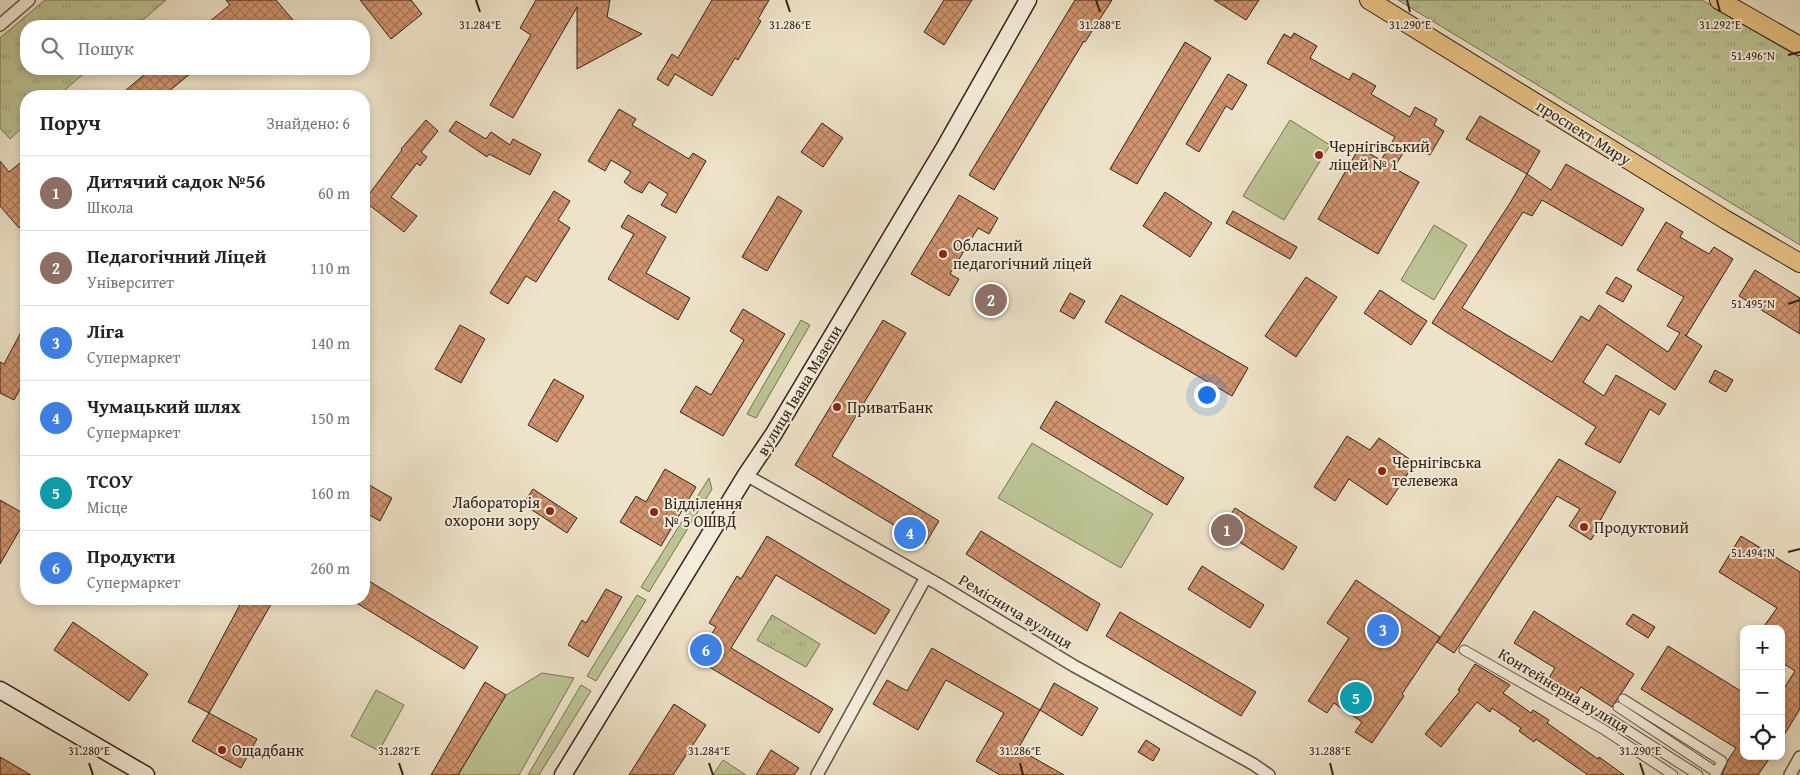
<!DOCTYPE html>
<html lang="uk">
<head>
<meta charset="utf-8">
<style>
  body { margin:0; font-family:"Gentium Book Plus",serif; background:#f2f2f2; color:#222 }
  .controls { position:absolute; right:15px; bottom:15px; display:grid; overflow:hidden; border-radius:10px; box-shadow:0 2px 8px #0003 }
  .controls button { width:45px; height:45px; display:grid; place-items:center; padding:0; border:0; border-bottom:1px solid #e0e0e0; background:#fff; color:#222; font:25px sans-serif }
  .you { position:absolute; left:1206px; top:394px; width:18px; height:18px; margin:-12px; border:4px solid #fff; border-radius:50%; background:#1a73e8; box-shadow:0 0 0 8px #1a73e833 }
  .badge { display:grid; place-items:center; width:32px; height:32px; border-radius:50%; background:#8f2418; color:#fff; font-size:16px; font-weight:700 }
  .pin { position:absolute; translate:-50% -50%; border:2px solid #fff; box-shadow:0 1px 5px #0006 }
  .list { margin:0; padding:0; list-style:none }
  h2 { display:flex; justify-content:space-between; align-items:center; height:65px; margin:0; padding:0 20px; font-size:21px }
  h2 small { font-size:16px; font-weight:400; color:#767676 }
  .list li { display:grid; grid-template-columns:32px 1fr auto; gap:15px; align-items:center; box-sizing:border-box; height:75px; padding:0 20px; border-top:1px solid #e0e0e0 }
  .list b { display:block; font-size:19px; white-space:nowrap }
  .list p { margin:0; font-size:16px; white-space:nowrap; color:#767676 }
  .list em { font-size:16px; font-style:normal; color:#767676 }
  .icon { flex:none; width:28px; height:28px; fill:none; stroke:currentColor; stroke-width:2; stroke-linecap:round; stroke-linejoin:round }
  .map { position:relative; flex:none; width:1800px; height:775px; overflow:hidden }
  .search { position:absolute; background:#fff; box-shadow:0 2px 8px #0003; left:20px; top:20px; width:350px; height:55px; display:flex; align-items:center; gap:12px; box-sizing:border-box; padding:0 18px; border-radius:20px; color:#767676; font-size:19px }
  .panel { position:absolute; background:#fff; box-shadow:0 2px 8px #0003; left:20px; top:90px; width:350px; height:515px; border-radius:20px }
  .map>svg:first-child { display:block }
  .green { fill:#bcc394; stroke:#787356 }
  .park { fill:url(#park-tufts); stroke:#787356 }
  .building { fill:url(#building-cross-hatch); stroke:#332318 }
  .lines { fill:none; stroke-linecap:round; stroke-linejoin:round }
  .pedestrian-casing { stroke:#625344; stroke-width:11 }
  .minor-casing { stroke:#625344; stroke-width:14 }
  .secondary-casing { stroke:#332318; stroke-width:19 }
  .primary-casing { stroke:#332318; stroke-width:20 }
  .pedestrian { stroke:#f4eddc; stroke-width:9 }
  .minor { stroke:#f4eddc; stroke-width:11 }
  .secondary { stroke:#f4eddc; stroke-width:16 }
  .primary { stroke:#e7c284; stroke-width:18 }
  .ticks { fill:none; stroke:#332318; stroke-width:2 }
  .poi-dot { fill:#8f2418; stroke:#f4eddc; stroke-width:2 }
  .labels { text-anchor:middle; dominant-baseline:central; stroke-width:4; stroke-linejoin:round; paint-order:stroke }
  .street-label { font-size:16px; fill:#332318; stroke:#f4eddc }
  .poi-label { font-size:16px; fill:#332318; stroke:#f4eddc; text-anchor:start }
  .ticks-label { font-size:12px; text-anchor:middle; fill:#332318; stroke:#f4eddc; stroke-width:4; stroke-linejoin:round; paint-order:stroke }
</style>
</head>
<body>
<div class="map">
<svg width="1800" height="775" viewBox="0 0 1800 775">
  <defs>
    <pattern id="park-tufts" width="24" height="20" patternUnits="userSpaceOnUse" patternTransform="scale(1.25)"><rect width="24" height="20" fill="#bcc394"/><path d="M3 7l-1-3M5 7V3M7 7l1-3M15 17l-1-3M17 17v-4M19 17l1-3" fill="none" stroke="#a2a77f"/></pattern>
    <pattern id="building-cross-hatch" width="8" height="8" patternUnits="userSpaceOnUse" patternTransform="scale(1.25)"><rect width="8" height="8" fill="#d1946f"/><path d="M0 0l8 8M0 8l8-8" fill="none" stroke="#aa785a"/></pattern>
  </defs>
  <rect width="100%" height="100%" fill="#eee3c9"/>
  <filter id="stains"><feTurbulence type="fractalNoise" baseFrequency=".004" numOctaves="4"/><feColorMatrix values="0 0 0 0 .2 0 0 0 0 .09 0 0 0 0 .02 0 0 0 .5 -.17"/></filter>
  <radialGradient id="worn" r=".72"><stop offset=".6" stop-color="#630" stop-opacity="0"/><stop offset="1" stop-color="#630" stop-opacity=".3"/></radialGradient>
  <g class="green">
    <path d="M1290,120L1330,145L1284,220L1243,196Z"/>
    <path d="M1434,225L1467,245L1434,300L1401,280Z"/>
    <path d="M801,320L810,325L756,418L747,414Z"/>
    <path d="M1032,443L1153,514L1121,568L998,498Z"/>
    <path d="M709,478L712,489L649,592L641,587Z"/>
    <path d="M637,595L646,600L596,681L587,676Z"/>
    <path d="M542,673L574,678L519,775H458L506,695Z"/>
    <path d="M581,685L591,691L539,775H528Z"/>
    <path d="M376,690L404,705L379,751L351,736Z"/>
  </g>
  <g class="park">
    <path d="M45,0H166L136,26H26V69H89L58,96H26V124L10,139L0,128V38Z"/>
    <path d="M1398,0H1702L1800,58V245Z"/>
    <path d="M772,615L820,644L806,667L757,640Z"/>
    <path d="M723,760L746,775H713Z"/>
  </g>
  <g class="building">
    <path d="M226,0H276L298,26H204L230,5Z"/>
    <path d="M360,0H411L422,14L391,39Z"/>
    <path d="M536,0H610L607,17L642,34L577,69V7L513,118L490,105L531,35L520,28Z"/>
    <path d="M712,0H769L758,19L761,21L738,60L735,58L712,96L675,74L668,86L657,79L672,54L678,58Z"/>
    <path d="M944,0H972L944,45L924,32Z"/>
    <path d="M1075,0H1112L1085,42L1084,41L994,190L969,175Z"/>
    <path d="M1214,0H1259L1246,20Z"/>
    <path d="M1294,33L1317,46L1310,58L1349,80L1353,73L1376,86L1371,94L1410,117L1415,107L1437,119L1434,125L1444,131L1430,155L1409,143L1394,168L1419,182L1378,254L1318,219L1359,148L1381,160L1395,137L1267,63L1284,34L1291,38Z"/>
    <path d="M1185,42L1211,58L1137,184L1110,169Z"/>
    <path d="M151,69H196L163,96H119Z"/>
    <path d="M1228,74L1247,85L1232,110L1226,106L1199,152L1186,144Z"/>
    <path d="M619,109L636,119L632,125L689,159L693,153L706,161L676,213L661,205L668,194L649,182L642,193L632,188L624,182L631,172L611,160L605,171L588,161Z"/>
    <path d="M1480,116L1540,151L1527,174L1466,139Z"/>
    <path d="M426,120L438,131L421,152L427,157L420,166L417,163L391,197L417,216L404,232L364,201L402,150L401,149Z"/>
    <path d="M456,121L486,139L491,132L510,145L513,139L541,154L530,175L489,154L487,157L449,131Z"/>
    <path d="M822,123L843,138L823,167L801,152Z"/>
    <path d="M26,158V221L19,228L0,206V161L9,172Z"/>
    <path d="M1566,164L1644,209L1622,246L1542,200L1532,216L1523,212L1462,308L1552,362L1581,316L1589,321L1599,305L1668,352L1680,333L1667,326L1684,297L1637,270L1666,222L1683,232L1680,237L1709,254L1714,247L1733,259L1686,336L1685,335L1702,346L1675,390L1607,344L1583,382L1604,396L1616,375L1666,404L1659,415L1650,409L1620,463L1585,444L1596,427L1432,323L1510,203L1527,174L1551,190Z"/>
    <path d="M554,191L570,201L558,220L570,228L536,282L526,276L508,304L490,293Z"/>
    <path d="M1165,192L1212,223L1190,257L1143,226Z"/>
    <path d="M959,195L998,218L989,234L978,228L950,274L959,279L949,296L911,274Z"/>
    <path d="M778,196L802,211L767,271L742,257Z"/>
    <path d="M1233,211L1297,247L1290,259L1226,223Z"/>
    <path d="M628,215L666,237L646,273L690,298L678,320L608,279L634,234L621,227Z"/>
    <path d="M1755,270L1800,298V334L1739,296Z"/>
    <path d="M1306,277L1337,297L1296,357L1265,336Z"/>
    <path d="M1616,277L1632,286L1623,302L1606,293Z"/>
    <path d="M1380,290L1427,321L1411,345L1364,313Z"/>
    <path d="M1070,293L1085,301L1074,319L1060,311Z"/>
    <path d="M1121,295L1248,368L1232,396L1105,322Z"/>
    <path d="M743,309L785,334L723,436L680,412L696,386L711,395L744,340L730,331Z"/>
    <path d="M883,320L906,333L832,456L939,521L925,544L795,465Z"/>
    <path d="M26,323V378L14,400L0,393V362L4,364Z"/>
    <path d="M460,325L485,339L461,383L435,369Z"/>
    <path d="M1715,370L1733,380L1726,392L1709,382Z"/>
    <path d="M554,379L584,396L557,442L528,425Z"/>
    <path d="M1056,401L1184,478L1167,505L1040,428Z"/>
    <path d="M1347,436L1370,450L1379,438L1415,463L1387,505L1349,479L1335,501L1314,487Z"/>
    <path d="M1559,459L1616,492L1597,526L1599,527L1591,540L1569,526L1580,509L1557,496L1454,653L1437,642Z"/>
    <path d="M665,469L696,487L661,546L620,522L636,496L646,502Z"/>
    <path d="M364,482L392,498L380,521L364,512Z"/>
    <path d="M533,489L577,518L567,533L523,504Z"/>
    <path d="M0,500L26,515V519L0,564Z"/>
    <path d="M1235,508L1297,547L1283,570L1221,530Z"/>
    <path d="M981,531L1100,604L1087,631L966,554Z"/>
    <path d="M767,536L890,610L875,634L776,575L731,648L833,709L819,733L696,659L716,627L709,623L737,576L741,579Z"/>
    <path d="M1741,536L1800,572V709L1781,740V693L1795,671L1781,662V629H1762L1777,608L1719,572Z"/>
    <path d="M1202,566L1264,605L1250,628L1188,589Z"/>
    <path d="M364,578L478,647L464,669L350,599H364Z"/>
    <path d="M1356,580L1440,637L1402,694L1404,696L1372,743L1355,732L1362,722L1334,703L1327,713L1308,701L1349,638L1327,623Z"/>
    <path d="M606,589L622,597L588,657L568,645L582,620L586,623Z"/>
    <path d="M243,599H274L209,713L188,702Z"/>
    <path d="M1534,611L1634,674L1612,707L1581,687L1576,695L1549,678L1555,668L1514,643Z"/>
    <path d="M1120,612L1256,692L1241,716L1106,636Z"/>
    <path d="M1633,614L1655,627L1648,638L1626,624Z"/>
    <path d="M73,622L148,674L129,701L54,650Z"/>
    <path d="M1668,646L1744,693V756H1771L1758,775H1722L1728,760L1736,748L1641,689Z"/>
    <path d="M932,648L1040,710L1018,749L1064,775H1000L976,761L1004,713L946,680L918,730L873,704L887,680L907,691Z"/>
    <path d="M1475,664L1510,685L1503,693L1531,713L1533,710L1549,720L1547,723L1598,759L1599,757L1624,775H1588L1536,739L1534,742L1519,731L1521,728L1492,708L1490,712L1477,702L1441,747L1425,734L1460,691L1458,690Z"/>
    <path d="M485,682L506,695L458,775H431Z"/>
    <path d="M1054,683L1098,708L1082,736L1040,710Z"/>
    <path d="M674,704L706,725L673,775H629Z"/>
    <path d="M209,713L257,739L241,768L192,741Z"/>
    <path d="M1146,740L1160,749L1153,761L1138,752Z"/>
    <path d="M771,750L799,768L794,775H756Z"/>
    <path d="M0,757L31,775H0Z"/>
  </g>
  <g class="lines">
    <defs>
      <g id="pedestrian">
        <path d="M1464,650L1603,729L1673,775"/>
        <path d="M1623,699L1722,761L1715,775"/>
        <path d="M1618,707L1716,772"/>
        <path d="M1610,719L1698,775"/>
      </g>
      <g id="minor">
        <path d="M0,25L29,0"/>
        <path d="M746,475L938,584L1074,666L1253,764L1269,775"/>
        <path d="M817,775L926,577"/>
        <path d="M1790,775L1800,757"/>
      </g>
      <g id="secondary">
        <path d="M0,690L146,775"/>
        <path d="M563,775L746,475L773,435L946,145L1028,0"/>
      </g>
      <g id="primary">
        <path d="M1369,0L1726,220L1800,263"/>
        <path d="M1719,0L1800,46"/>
      </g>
    </defs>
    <use href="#pedestrian" class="pedestrian-casing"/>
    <use href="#minor" class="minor-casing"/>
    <use href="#secondary" class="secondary-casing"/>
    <use href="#primary" class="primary-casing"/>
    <use href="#pedestrian" class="pedestrian"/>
    <use href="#minor" class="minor"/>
    <use href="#secondary" class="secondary"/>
    <use href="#primary" class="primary"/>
  </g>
  <path class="ticks" d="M476,0L480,12M786,0L790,12M1096,0L1100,12M1407,0L1410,12M1717,0L1720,12M1788,55L1800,52M1788,304L1800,300M1788,552L1800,549M89,763L93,775M399,763L403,775M709,763L713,775M1020,763L1023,775M1330,763L1333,775M1640,763L1644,775"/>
  <g class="poi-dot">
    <circle cx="1319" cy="155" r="5"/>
    <circle cx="943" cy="254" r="5"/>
    <circle cx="837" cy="407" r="5"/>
    <circle cx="1382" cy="471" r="5"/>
    <circle cx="550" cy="511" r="5"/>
    <circle cx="654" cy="512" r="5"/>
    <circle cx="1584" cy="527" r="5"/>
    <circle cx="222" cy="750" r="5"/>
  </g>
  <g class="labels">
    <g class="street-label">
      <text transform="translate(1584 132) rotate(32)">проспект Миру</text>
      <text transform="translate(799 390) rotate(-59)">вулиця Івана Мазепи</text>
      <text transform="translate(1016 611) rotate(31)">Реміснича вулиця</text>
      <text transform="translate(1564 690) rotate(31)">Контейнерна вулиця</text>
    </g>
    <g class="poi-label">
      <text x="1329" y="146">Чернігівський<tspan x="1329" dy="18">ліцей № 1</tspan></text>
      <text x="953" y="245">Обласний<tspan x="953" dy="18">педагогічний ліцей</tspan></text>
      <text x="847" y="407">ПриватБанк</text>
      <text x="1392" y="462">Чернігівська<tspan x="1392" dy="18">телевежа</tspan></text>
      <text x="540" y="502" text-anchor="end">Лабораторія<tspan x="540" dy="18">охорони зору</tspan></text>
      <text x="664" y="503">Відділення<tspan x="664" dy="18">№ 5 ОШВД</tspan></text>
      <text x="1594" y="527">Продуктовий</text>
      <text x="232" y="750">Ощадбанк</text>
    </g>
  </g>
  <g class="ticks-label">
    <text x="480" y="29">31.284°E</text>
    <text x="790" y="29">31.286°E</text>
    <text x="1100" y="29">31.288°E</text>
    <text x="1410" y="29">31.290°E</text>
    <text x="1720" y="29">31.292°E</text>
    <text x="1753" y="60">51.496°N</text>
    <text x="1753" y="308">51.495°N</text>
    <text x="1753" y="557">51.494°N</text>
    <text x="89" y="755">31.280°E</text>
    <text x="399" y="755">31.282°E</text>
    <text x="709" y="755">31.284°E</text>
    <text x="1020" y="755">31.286°E</text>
    <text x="1330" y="755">31.288°E</text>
    <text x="1640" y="755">31.290°E</text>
  </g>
  <rect width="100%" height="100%" filter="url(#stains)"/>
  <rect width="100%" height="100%" fill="url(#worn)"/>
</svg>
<div class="controls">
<button>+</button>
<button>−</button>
<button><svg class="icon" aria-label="locate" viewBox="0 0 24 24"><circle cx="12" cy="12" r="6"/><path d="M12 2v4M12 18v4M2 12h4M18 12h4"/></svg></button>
</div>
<div class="you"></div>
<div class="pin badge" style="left:1227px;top:530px;background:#8d6e63">1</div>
<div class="pin badge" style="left:991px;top:300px;background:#8d6e63">2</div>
<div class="pin badge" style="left:1383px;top:630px;background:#3f7fe0">3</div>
<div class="pin badge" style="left:910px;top:533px;background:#3f7fe0">4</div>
<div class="pin badge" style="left:1356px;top:698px;background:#0f9aa8">5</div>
<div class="pin badge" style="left:706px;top:650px;background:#3f7fe0">6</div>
<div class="search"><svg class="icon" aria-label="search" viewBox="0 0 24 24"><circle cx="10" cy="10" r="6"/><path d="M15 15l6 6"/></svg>Пошук</div>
<section class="panel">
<h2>Поруч<small>Знайдено: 6</small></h2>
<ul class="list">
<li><span class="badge" style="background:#8d6e63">1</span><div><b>Дитячий садок №56</b><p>Школа</p></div><em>60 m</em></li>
<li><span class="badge" style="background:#8d6e63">2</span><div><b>Педагогічний Ліцей</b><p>Університет</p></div><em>110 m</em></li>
<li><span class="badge" style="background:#3f7fe0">3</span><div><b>Ліга</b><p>Супермаркет</p></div><em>140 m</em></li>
<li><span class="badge" style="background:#3f7fe0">4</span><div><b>Чумацький шлях</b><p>Супермаркет</p></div><em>150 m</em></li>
<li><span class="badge" style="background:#0f9aa8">5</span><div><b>ТСОУ</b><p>Місце</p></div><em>160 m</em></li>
<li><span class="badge" style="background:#3f7fe0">6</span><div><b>Продукти</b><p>Супермаркет</p></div><em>260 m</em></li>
</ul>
</section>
</div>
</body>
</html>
